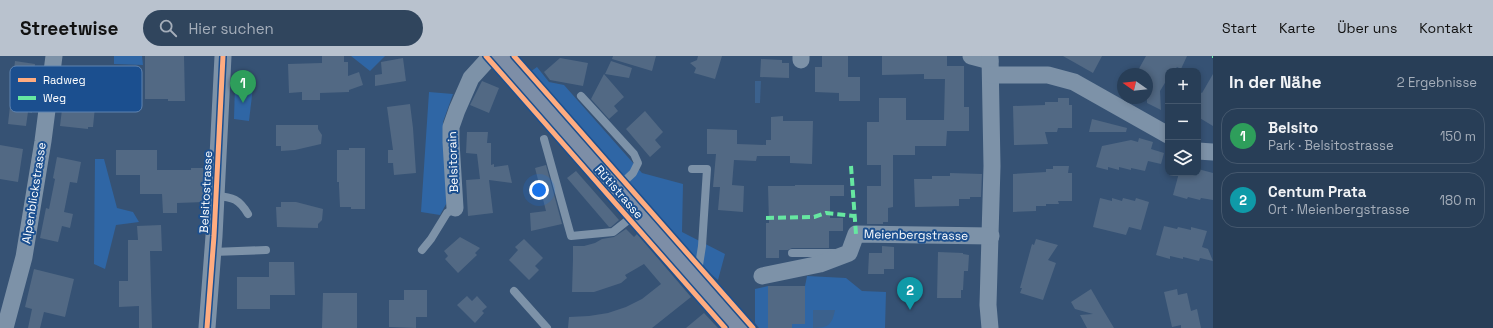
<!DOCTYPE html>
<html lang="de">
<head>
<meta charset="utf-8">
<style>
  body { margin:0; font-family:"Space Grotesk",sans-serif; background:#30455d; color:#f1f3f6 }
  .controls { position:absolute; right:12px; top:12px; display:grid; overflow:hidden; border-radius:8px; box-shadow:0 2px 6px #0003 }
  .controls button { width:36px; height:36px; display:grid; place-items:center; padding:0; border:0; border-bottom:1px solid #44576d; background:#283e57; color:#f1f3f6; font:20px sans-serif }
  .compass { position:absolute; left:1117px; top:12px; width:36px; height:36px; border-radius:50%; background:#283e57; box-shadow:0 2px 6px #0003; rotate:284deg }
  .you { position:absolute; left:539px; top:134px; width:14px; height:14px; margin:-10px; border:3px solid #fff; border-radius:50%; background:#1a73e8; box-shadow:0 0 0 6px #1a73e833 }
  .badge { display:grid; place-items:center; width:26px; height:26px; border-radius:50%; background:#b9c2ce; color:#fff; font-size:13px; font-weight:700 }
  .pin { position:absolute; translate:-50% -33px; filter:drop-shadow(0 1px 2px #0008) }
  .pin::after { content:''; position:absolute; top:21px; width:14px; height:12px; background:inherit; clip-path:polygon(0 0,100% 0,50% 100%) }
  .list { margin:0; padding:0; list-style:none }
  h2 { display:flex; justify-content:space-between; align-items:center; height:52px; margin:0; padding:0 16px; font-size:17px }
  h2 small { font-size:13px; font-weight:400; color:#a5aeba }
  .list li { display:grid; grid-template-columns:26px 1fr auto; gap:12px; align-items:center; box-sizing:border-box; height:56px; margin:0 8px 8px; padding:0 8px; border:1px solid #44576d; border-radius:16px }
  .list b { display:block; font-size:15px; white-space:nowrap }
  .list p { margin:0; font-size:13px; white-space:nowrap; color:#a5aeba }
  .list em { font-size:13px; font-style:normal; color:#a5aeba }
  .icon { flex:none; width:22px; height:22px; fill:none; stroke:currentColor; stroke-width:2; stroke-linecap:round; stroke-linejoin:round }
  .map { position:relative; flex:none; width:1213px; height:272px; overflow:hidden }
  header { display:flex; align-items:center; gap:24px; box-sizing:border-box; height:56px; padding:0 20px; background:#b9c2ce; color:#111 }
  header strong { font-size:19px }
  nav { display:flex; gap:22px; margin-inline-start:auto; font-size:14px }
  .search { width:280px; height:36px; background:#30455d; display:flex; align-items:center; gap:10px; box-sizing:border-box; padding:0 14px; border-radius:22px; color:#a5aeba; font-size:15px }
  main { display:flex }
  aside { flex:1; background:#283e57 }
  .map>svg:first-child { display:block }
  .green { fill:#2f66a5 }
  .water { fill:#3b618d }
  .building { fill:#526984 }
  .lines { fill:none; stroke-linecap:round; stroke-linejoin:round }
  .lane { stroke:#7d92a8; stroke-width:8 }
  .street { stroke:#7d92a8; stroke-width:17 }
  .primary { stroke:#7d8ea7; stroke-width:22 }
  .quiet { stroke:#66e7a1; stroke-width:4; stroke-dasharray:8 4; stroke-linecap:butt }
  .cycleway-casing { stroke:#1b4f8f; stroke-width:8 }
  .cycleway { stroke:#ffac80; stroke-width:5 }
  .labels { text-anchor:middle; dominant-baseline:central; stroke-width:4; stroke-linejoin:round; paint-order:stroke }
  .street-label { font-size:12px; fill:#fff; stroke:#1b4f8f }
  .key { fill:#1b4f8f; stroke:#5f84b1; stroke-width:1 }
  .key-label { font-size:11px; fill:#fff }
</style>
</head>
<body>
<header>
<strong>Streetwise</strong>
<div class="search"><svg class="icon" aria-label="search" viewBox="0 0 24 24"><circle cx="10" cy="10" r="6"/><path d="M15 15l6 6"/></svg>Hier suchen</div>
<nav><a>Start</a><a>Karte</a><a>Über uns</a><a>Kontakt</a></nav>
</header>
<main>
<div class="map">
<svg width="1213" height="272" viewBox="0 0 1213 272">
  <rect width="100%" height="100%" fill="#365274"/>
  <g class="green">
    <path d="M114,0H142L143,9L114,8Z"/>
    <path d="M351,0H385L370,15Z"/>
    <path d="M537,11L549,26L564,29L642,117L683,128L682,176L725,198L718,224L711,218L530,16Z"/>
    <path d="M235,29L253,31L249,65L234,63Z"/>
    <path d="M429,36L453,38L443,66L450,141L440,159L421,156Z"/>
    <path d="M95,103H104L117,152L133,156L139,166L116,169L105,213L94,208Z"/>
    <path d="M807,220L846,222L862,235L886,236L885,272H792V268L805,230Z"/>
    <path d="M768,230V272H759L755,267V233Z"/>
  </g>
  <g class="water">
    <path d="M755,25H761L760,47H755Z"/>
    <path d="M813,254H835C832,269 828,272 813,272Z"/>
  </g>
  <g class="building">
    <path d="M145,0H184L185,45H168V43H145Z"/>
    <path d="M322,0H344V6H348V20L359,16L363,29L349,34V36L320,37V44H302V36L289,37L288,8L322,7Z"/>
    <path d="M613,0H656L652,15L612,3Z"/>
    <path d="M698,0H722L715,23L694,17L696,12L690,7L697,4Z"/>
    <path d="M822,0H848V21H860V45H839V37L815,36V11H822Z"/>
    <path d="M882,0H947V10H964V51H969V75H947L946,90H915V99H893V151L888,152V166H883V168H867V130H881V109H867V66H879V42H906V64H944L945,23H924V18L882,19Z"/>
    <path d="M1063,0H1102L1093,17Z"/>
    <path d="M1146,0H1187L1181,13L1177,11L1174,15H1168V22L1160,35L1161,54L1147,47V18H1136Z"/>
    <path d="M403,2L406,25L375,30V19L382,18L381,6Z"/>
    <path d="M560,2L588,7L583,30L550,24L544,16Z"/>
    <path d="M761,3L782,4V7H789V22L760,21Z"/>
    <path d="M15,5L35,8L33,24H35L32,57L28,56L26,70L8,68Z"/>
    <path d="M611,5L632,12L629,22L605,18Z"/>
    <path d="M604,18L624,41L614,50L618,55L609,63L591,43Z"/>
    <path d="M1213,18V70L1198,61V35L1202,37Z"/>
    <path d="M482,25L499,32L489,57L470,49Z"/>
    <path d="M67,29L100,32L98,51H95L93,71H88V73L60,70L63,45H66Z"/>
    <path d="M1058,42H1069V49H1072V72H1058L1057,76H1045L1048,88L1014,89L1013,50L1045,49V46H1058Z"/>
    <path d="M410,48L413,72L416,117L394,119L393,107H388V94H393L387,51Z"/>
    <path d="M645,55L663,76L655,84L661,91L650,101L626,73Z"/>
    <path d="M783,60V65H813L812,108L790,107V100H757L756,105L734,104L732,129L744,130L743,156L718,154L720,131H713L716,98H707V73L737,74V88L766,89V84H771V61Z"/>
    <path d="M1092,63L1127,72L1126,76H1089Z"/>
    <path d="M276,69H318V73L322,79L321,88L295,94L281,95V90H276Z"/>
    <path d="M467,76H488L487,87H491V109L494,108V111L508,109L512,127L489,124L493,157L468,160L466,124L480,123L477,98L466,97Z"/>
    <path d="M1139,82L1153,86L1151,93L1164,97L1161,108L1148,105L1145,115L1131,112V114L1119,111V114L1108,111V114L1096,111L1102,90L1131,84L1138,86Z"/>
    <path d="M0,89L23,93L18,126L0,123Z"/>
    <path d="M349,92H365V153H351V151H340L339,130V126H337V94H349Z"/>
    <path d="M116,94H157V114H191V112H203L204,146L177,147V157H163L162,138H140V119H116Z"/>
    <path d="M57,101L81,106L77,127L70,126L64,156L73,158L70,172L62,170L58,186L40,182L46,152L49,153L55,123L53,122Z"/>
    <path d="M546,109L562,168L531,175L530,157L546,155L535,112Z"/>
    <path d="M1053,110H1069L1068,117H1072V145H1058L1059,148H1046V150H1036V155L1013,156V118L1046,116V113H1053Z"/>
    <path d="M1198,113L1213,117V144L1201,142L1200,144L1188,141L1187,143L1173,139L1179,117H1198Z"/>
    <path d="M576,115L619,164L611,171H609L567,122Z"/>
    <path d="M950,117L982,118L981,141H970V143H959V150L915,151L914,123H932V120H950Z"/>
    <path d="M795,129H844V140H830V162H843V175H829V192H792L788,194H779V202H766V167H769L768,130H795Z"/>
    <path d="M1100,142L1112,145V142L1122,145L1123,142L1135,145L1136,142L1149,146L1141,174L1129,171L1126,179L1093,171Z"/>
    <path d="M281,146H296L323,153L322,164L318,168V172L277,171L276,151H281Z"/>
    <path d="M161,169L162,195H150L152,272H139V250L119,251V225H128V184H138L137,170Z"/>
    <path d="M1164,170L1177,173L1178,171L1191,174V171L1207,175L1202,191L1208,193L1213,205L1200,202L1199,205L1183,201V203L1170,200V203L1156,199Z"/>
    <path d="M626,173L634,181L637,178L691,241L652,272H568L569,261L589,260L608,257L626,251L642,243L661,228L644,208L625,219L627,222L621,227L594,236H572L573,203V190H584L595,187L602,183L614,181Z"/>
    <path d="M460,181L480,192L475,197L477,199L458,217L445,203L448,200L444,195Z"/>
    <path d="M524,183L543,202L535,210L539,214L529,224L509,204L518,194L515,191Z"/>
    <path d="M1036,183L1058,189L1048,204L1056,207L1043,244L1020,237L1022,232H1020L1032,188L1034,189Z"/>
    <path d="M882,190L894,191V213H884V218H868L869,197H882Z"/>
    <path d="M938,196L963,197V198L969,199L968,215H964L963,234H961V242H937Z"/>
    <path d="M269,206H294L295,239H270V253H237V221H269Z"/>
    <path d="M34,213L74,223L65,261L44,256L40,272H28L32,253L25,251Z"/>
    <path d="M768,230H805V268H792V272H768Z"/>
    <path d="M1091,233L1102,252L1114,272H1087L1080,259L1093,258L1075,253L1071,246Z"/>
    <path d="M1177,233L1178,239L1187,237L1191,255L1197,253L1201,272H1181V269L1172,271L1164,236Z"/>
    <path d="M404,234H427V261H416V272L389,271V244H404Z"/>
    <path d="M323,237H357V272H322Z"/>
    <path d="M467,240L472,245L477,240L487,251L482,255L484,257L475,267L457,249Z"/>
    <path d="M704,257L718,272H686Z"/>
  </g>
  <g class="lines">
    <g class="lane">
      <path d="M581,40L634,98L638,107L633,117L617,132"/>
      <path d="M544,83L571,180L613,176L637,157"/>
      <path d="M692,113H707L702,190L697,222"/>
      <path d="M216,140C233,141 239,143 248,158"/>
      <path d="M422,194L431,183L447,157L455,152"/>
      <path d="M213,196L266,194"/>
      <path d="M792,197H835"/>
      <path d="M514,235L547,272"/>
    </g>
    <g class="street">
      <path d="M971,0L990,5"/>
      <path d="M990,0L992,110L988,249L990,272"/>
      <path d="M801,4V0"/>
      <path d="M991,19H1048L1074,26L1168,79"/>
      <path d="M1198,95L1213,96"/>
      <path d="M455,152L451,86V71L457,54L471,22L491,0"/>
      <path d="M762,220L820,208L849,197L856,178L991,180"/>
      <path d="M5,272L24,201L43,85L54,0"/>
      <path d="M207,272L214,180L223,0"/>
    </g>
    <path class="primary" d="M501,0L737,272"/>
    <g class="quiet">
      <path d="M1212,0H1213"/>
      <path d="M851,110L856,178"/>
      <path d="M766,162L814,161L826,157L854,160"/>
    </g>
    <defs>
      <g id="cycleway">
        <path d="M486,0L725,272"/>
        <path d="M514,0L753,272"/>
        <path d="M207,272L214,180L223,0"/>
      </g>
    </defs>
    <use href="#cycleway" class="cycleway-casing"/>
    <use href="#cycleway" class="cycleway"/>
  </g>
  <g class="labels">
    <g class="street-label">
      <text transform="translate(453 106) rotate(-92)">Belsitorain</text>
      <text transform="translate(206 136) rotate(-87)">Belsitostrasse</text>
      <text transform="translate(619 136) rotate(49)">Rütistrasse</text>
      <text transform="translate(34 137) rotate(-81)">Alpenblickstrasse</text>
      <text transform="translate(916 179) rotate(1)">Meienbergstrasse</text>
    </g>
  </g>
  <rect x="10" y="10" width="132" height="46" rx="6" class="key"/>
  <rect x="18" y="22" width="18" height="4" fill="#ffac80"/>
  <rect x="18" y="40" width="18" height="4" fill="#66e7a1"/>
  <g class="key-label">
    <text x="43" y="28">Radweg</text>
    <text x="43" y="46">Weg</text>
  </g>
</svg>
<div class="controls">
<button>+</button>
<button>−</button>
<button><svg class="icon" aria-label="layers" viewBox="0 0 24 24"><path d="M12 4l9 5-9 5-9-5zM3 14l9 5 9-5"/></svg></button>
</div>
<svg class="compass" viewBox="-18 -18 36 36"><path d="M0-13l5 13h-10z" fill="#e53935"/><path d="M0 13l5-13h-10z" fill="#a5aeba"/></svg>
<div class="you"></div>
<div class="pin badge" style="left:243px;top:47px;background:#2e9e5b">1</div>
<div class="pin badge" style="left:910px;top:254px;background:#0f9aa8">2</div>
</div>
<aside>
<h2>In der Nähe<small>2 Ergebnisse</small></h2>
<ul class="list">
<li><span class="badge" style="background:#2e9e5b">1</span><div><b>Belsito</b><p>Park · Belsitostrasse</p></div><em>150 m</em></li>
<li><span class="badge" style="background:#0f9aa8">2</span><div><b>Centum Prata</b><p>Ort · Meienbergstrasse</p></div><em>180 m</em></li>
</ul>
</aside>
</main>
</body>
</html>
